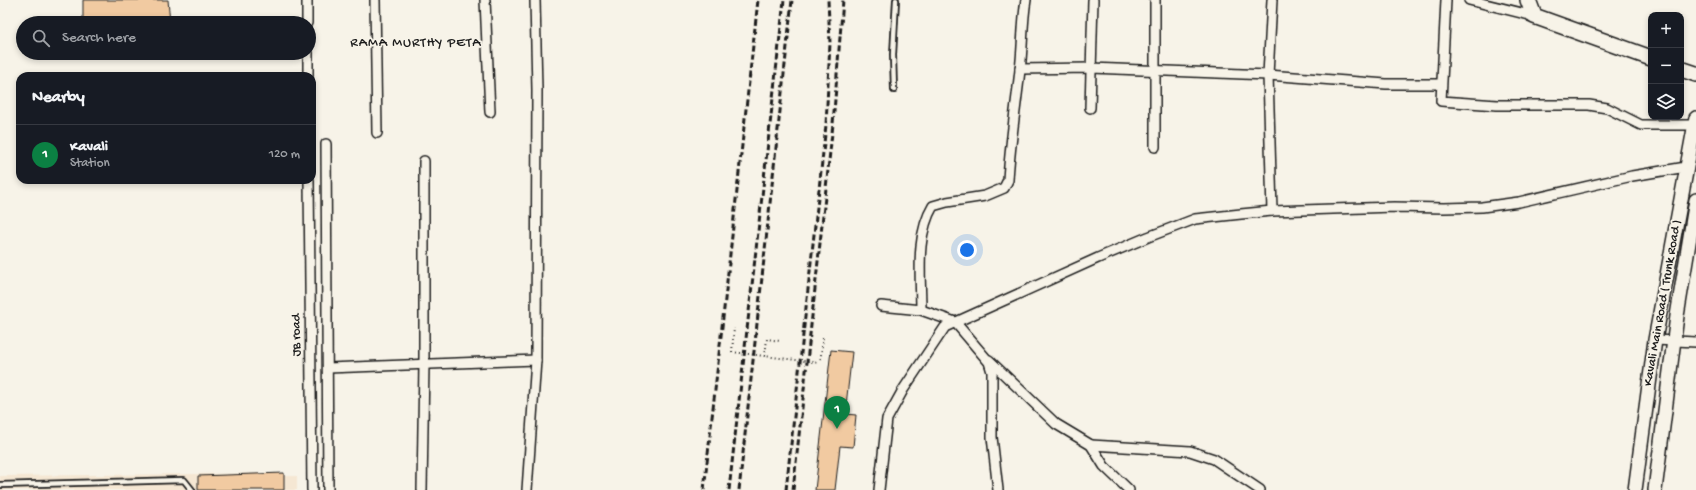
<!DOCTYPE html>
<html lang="en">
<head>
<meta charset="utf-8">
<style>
  body { margin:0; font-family:"Gochi Hand",sans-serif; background:#20242c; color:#f1f3f6 }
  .controls { position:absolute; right:12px; top:12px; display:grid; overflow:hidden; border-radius:8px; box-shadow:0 2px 6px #0003 }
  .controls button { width:36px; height:36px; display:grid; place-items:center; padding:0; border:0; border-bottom:1px solid #363941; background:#171b24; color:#f1f3f6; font:20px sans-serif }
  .you { position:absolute; left:967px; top:250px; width:14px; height:14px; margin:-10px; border:3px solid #fff; border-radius:50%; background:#1a73e8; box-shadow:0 0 0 6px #1a73e833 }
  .badge { display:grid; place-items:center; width:26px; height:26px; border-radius:50%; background:#0b8043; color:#fff; font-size:13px; font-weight:700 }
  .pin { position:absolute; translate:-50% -33px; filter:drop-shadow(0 1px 2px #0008) }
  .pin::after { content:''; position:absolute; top:21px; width:14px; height:12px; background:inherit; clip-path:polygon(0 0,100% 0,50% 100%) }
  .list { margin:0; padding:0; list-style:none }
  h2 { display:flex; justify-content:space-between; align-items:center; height:52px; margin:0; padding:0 16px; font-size:17px }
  h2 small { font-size:13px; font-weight:400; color:#9ea1a6 }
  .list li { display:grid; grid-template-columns:26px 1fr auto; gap:12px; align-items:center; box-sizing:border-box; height:60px; padding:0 16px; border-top:1px solid #363941 }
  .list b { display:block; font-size:15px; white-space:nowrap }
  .list p { margin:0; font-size:13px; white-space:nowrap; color:#9ea1a6 }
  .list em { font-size:13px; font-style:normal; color:#9ea1a6 }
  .icon { flex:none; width:22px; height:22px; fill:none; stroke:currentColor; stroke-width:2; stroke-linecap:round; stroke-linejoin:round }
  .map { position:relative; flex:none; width:1696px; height:490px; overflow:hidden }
  .search { position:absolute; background:#171b24; box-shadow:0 2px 6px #0003; left:16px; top:16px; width:300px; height:44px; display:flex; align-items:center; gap:10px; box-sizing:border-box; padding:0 14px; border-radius:22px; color:#9ea1a6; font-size:15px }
  .panel { position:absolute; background:#171b24; box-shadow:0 2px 6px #0003; left:16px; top:72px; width:300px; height:112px; border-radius:12px }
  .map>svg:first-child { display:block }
  .built { fill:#f5e7d3 }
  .building { fill:#f1caa1; stroke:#1c1c1c }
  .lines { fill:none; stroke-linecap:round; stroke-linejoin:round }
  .lane-casing { stroke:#1c1c1c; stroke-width:8 }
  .street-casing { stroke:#1c1c1c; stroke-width:12 }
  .secondary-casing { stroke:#1c1c1c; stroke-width:16 }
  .primary-casing { stroke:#1c1c1c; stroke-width:18 }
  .path { stroke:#1c1c1c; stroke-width:2; stroke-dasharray:1 3; stroke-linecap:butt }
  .lane { stroke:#f7f3e8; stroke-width:4.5 }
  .street { stroke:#f7f3e8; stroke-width:9 }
  .secondary { stroke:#f7f3e8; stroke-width:13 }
  .primary { stroke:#f7f3e8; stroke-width:15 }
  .rail { stroke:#1c1c1c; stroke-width:3; stroke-dasharray:6 3; stroke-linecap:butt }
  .path-bridge { stroke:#1c1c1c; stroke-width:2; stroke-dasharray:1 3; stroke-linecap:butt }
  .labels { text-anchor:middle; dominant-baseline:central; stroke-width:3.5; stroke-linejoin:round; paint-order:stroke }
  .street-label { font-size:13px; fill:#1c1c1c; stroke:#f7f3e8 }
  .neighbourhood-label { font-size:14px; letter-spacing:1px; fill:#1c1c1c; stroke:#f7f3e8 }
</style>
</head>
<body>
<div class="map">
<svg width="1696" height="490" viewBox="0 0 1696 490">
  <rect width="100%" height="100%" fill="#f7f3e8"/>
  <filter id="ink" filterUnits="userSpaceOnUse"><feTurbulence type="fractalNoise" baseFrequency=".025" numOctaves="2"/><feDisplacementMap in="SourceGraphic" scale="8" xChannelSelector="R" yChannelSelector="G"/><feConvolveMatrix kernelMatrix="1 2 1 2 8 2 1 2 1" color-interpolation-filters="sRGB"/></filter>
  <g filter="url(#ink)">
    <path class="built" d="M284,473V476H297V490H0V476Z"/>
    <g class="building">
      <path d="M83,0H168L170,23H83Z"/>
      <path d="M831,350L852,352L845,414L856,415L853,447L840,446L835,490H815Z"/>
      <path d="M284,473V490H198V476Z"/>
    </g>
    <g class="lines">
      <defs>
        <g id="lane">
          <path d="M894,90L893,55L896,0"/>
          <path d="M0,485L184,480L192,490"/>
        </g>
        <g id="street">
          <path d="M307,0V23"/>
          <path d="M375,0L377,133"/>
          <path d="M485,0L490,112"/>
          <path d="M1272,0L1268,75L1272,211"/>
          <path d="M1446,0L1441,101L1497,105H1589L1607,108L1641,125H1694"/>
          <path d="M1469,0L1534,16"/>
          <path d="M308,53V76"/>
          <path d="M1020,69L1091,68L1268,75L1386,84H1441"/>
          <path d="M1090,108L1093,0"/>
          <path d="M326,144L328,490"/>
          <path d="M1155,147V0"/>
          <path d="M309,180L312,490"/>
          <path d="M881,306L921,310L955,322L989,362L992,372V437L998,490"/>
          <path d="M921,310C921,277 915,236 933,206L947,202L985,196L1004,188L1008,180C1010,143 1016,107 1020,70C1023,47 1022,23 1026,0"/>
          <path d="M1655,340L1696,342"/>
          <path d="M989,360L1056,424L1091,445L1104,466L1129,490"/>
          <path d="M328,368L536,360"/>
          <path d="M1091,445L1190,451L1214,459L1260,490"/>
          <path d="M422,490L424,364V161"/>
          <path d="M527,490L536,360L537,90L535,0"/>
          <path d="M879,490L887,419L903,390L945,327L1098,258L1148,237L1195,219L1241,214L1272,211L1394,207L1444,208L1482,207L1519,202L1632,176L1686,167"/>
        </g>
        <g id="secondary">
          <path d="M1635,490L1655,340L1696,118"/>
          <path d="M1655,490L1677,316L1696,200"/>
        </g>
        <g id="primary">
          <path d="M1528,0L1534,16L1651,58"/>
          <path d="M1681,69L1696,74"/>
        </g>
      </defs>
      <use href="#lane" class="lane-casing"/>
      <use href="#street" class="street-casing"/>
      <use href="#secondary" class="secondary-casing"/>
      <use href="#primary" class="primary-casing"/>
      <g class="path">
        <path d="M732,352L734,328"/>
        <path d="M765,356L767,339L780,341"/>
        <path d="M820,363L823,338"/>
      </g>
      <use href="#lane" class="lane"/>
      <use href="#street" class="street"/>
      <use href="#secondary" class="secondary"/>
      <use href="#primary" class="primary"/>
      <g class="rail">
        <path d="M704,490L758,0"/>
        <path d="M729,490L784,0"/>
        <path d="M739,490L792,0"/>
        <path d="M786,490L826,125L830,43L828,0"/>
        <path d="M793,490L833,124L843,0"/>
      </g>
      <path class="path-bridge" d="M732,352L820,363"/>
    </g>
  </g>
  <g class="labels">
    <g class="street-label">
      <text transform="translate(1663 303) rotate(-80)">Kavali Main Road ( Trunk Road )</text>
      <text transform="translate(297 335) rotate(-91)">JB road</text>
    </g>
    <g class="neighbourhood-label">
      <text x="416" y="43">RAMA MURTHY PETA</text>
    </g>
  </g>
</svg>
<div class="controls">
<button>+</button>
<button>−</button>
<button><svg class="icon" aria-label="layers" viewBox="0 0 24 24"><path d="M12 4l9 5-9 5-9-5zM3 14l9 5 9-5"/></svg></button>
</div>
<div class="you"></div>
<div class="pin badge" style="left:837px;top:429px">1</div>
<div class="search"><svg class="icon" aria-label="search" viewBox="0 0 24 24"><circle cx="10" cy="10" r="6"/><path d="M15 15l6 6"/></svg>Search here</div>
<section class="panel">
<h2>Nearby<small></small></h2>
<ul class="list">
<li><span class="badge">1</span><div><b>Kavali</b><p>Station</p></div><em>120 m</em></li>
</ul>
</section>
</div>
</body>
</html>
